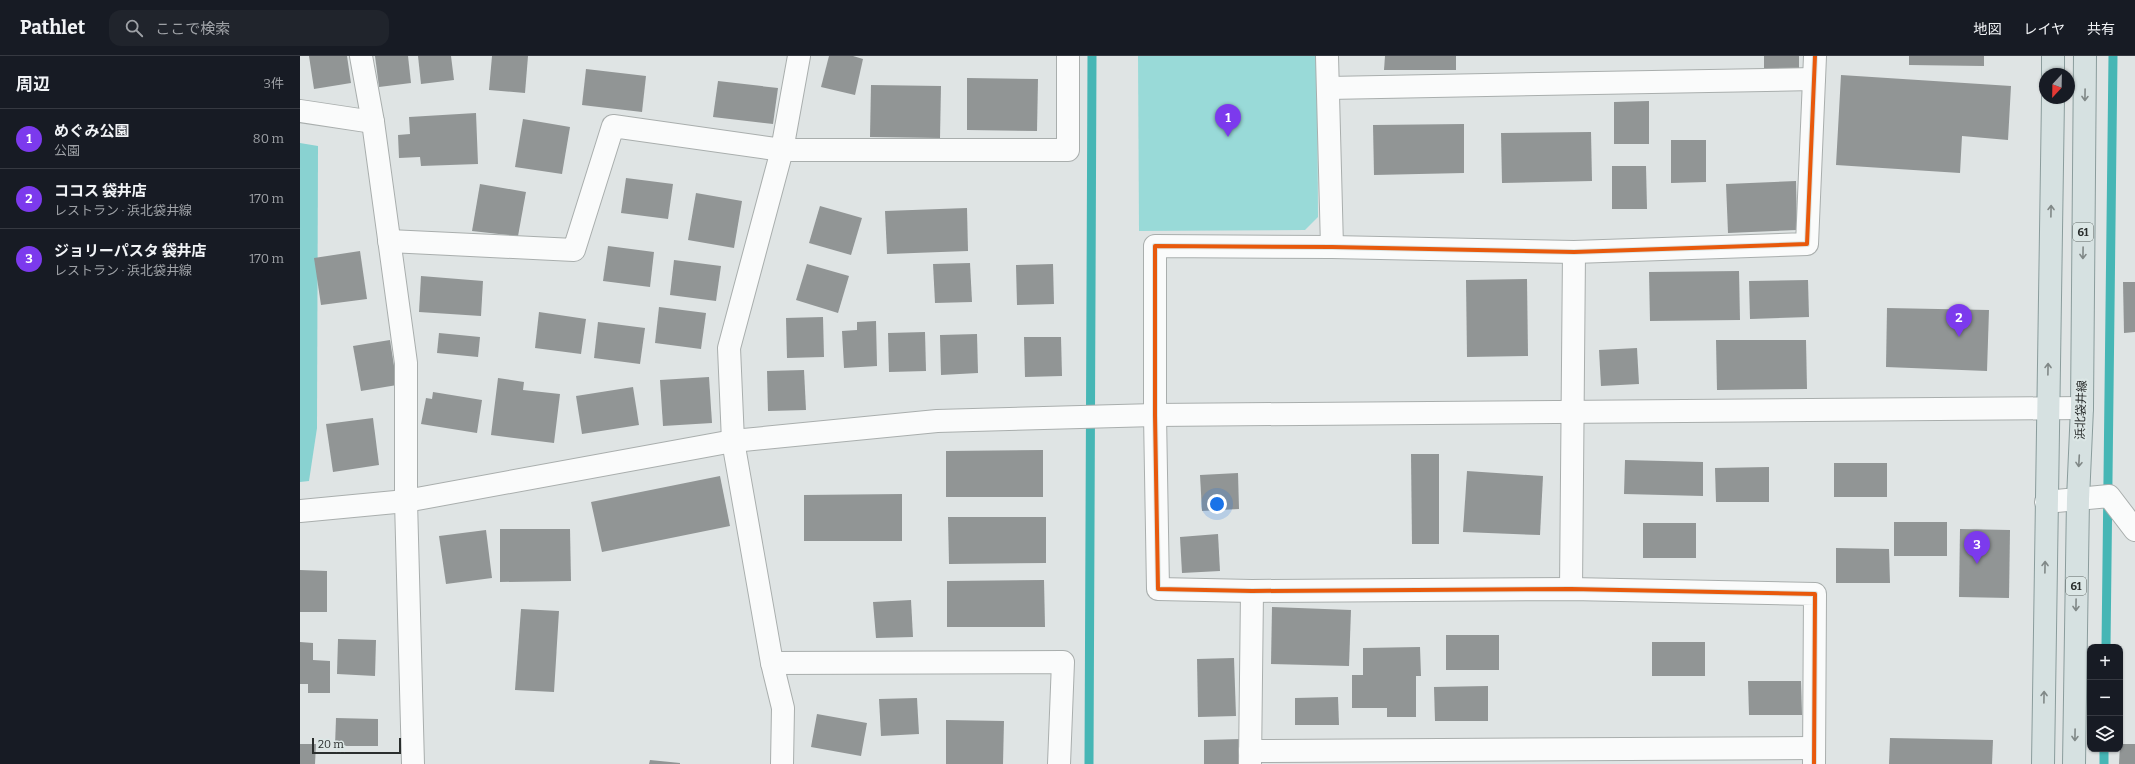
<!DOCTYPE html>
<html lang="ja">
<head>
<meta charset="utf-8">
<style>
  body { margin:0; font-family:Bitter,"Noto Sans JP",serif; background:#20242c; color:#f1f3f6 }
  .controls { position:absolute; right:12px; bottom:12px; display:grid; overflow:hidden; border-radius:8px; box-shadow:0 1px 3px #0004 }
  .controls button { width:36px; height:36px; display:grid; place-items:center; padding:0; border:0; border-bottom:1px solid #363941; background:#171b24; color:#f1f3f6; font:20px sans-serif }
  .compass { position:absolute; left:1739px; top:12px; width:36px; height:36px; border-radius:50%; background:#171b24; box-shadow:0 1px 3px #0004; rotate:202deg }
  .scale { position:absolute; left:12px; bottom:10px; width:89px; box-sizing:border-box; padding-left:4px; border:2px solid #2a2e2d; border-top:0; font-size:11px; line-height:14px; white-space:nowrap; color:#2a2e2d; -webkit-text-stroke:3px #dce7e6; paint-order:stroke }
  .you { position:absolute; left:917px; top:448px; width:14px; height:14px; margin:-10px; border:3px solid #fff; border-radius:50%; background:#1a73e8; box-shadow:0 0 0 6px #1a73e833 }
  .badge { display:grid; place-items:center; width:26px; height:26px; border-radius:50%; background:#7c3aed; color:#fff; font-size:13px; font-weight:700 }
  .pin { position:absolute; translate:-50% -33px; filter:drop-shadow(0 1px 2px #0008) }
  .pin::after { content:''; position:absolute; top:21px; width:14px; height:12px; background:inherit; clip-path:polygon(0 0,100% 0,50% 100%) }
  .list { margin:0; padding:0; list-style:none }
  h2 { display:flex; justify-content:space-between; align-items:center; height:52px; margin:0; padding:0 16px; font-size:17px }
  h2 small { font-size:13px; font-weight:400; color:#9ea1a6 }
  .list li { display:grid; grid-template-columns:26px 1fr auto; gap:12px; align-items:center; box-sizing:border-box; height:60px; padding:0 16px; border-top:1px solid #363941 }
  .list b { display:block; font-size:15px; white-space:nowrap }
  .list p { margin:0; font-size:13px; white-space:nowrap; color:#9ea1a6 }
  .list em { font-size:13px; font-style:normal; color:#9ea1a6 }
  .icon { flex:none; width:22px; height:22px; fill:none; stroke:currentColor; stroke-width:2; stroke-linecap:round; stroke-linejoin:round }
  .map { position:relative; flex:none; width:1835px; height:708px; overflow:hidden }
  header { display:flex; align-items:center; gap:24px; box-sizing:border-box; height:56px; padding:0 20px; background:#171b24; border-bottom:1px solid #363941 }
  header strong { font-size:19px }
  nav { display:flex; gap:22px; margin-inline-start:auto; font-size:14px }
  .search { width:280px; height:36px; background:#20242c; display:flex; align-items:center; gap:10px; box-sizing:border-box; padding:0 14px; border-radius:12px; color:#9ea1a6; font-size:15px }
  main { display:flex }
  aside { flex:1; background:#171b24 }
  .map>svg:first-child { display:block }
  .green { fill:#99dad8 }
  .forest { fill:#89d2d1 }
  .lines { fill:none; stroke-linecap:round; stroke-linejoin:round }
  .stream { stroke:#46b6b5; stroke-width:9 }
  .building { fill:#919595 }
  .street-casing { stroke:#a9aead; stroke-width:24 }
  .secondary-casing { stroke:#a9aead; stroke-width:24 }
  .primary-casing { stroke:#8a9c9c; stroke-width:24 }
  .street { stroke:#fafbfb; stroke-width:22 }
  .secondary { stroke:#fafbfb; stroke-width:22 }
  .primary { stroke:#d6e1e1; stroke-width:22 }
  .cycleway-casing { stroke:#dce7e6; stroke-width:6 }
  .cycleway { stroke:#e8590c; stroke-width:4 }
  .oneway { stroke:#808887 }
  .labels { text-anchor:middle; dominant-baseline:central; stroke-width:4; stroke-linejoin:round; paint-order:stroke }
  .shield { fill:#dce7e6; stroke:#5f6664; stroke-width:1 }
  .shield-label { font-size:11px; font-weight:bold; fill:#2a2e2d }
  .street-label { font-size:12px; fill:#2a2e2d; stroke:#dce7e6 }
</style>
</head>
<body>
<header>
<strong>Pathlet</strong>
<div class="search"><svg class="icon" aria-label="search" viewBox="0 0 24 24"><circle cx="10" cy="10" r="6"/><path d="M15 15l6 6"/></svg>ここで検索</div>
<nav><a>地図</a><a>レイヤ</a><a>共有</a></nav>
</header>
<main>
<aside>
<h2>周辺<small>3件</small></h2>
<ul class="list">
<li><span class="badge">1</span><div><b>めぐみ公園</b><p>公園</p></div><em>80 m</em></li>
<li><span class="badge">2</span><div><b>ココス 袋井店</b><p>レストラン · 浜北袋井線</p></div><em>170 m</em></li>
<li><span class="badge">3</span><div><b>ジョリーパスタ 袋井店</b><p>レストラン · 浜北袋井線</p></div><em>170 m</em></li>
</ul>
</aside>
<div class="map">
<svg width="1835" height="708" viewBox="0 0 1835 708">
  <rect width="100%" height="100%" fill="#dfe4e4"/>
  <path class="green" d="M838,0H1017L1018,161L1005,174L839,175Z"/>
  <path class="forest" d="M0,87L18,90L17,372L9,425L0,426Z"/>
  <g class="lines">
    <g class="stream">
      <path d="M1806,591L1813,0"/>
      <path d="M789,708L792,0"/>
      <path d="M1804,708V693"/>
    </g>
  </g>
  <g class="building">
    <path d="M9,0H47L51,27L14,33Z"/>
    <path d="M75,0H108L111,27L79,31Z"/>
    <path d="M118,0H151L154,24L121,28Z"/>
    <path d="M192,0H228L225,37L189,34Z"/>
    <path d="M529,0H553L563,3L555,39L521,31Z"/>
    <path d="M1085,0H1156V14H1084Z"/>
    <rect x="1464" y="0" width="35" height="13"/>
    <path d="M1609,0H1684V10L1609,9Z"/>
    <path d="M286,13L346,20L342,56L282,49Z"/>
    <path d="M1541,19L1711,30L1708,84L1662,80L1660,117L1536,109Z"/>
    <path d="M667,22L738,23L737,75L667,74Z"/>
    <path d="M418,25L478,32L473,68L413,61Z"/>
    <path d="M571,29L641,30L640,82L570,81Z"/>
    <path d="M1349,45V88H1314V46Z"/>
    <path d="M176,57L178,108L121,110L120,101L99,102L98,79L110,78L109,61Z"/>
    <path d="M223,63L270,71L262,118L215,111Z"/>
    <path d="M1164,68V117L1074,119L1073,69Z"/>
    <path d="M1291,76L1292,125L1202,127L1201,77Z"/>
    <path d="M1371,84H1406V126L1371,127Z"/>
    <path d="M1312,110H1346L1347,153H1312Z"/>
    <path d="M326,122L373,128L368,163L321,157Z"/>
    <path d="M1496,125L1497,174L1428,177L1426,128Z"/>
    <path d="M180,128L226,136L218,180L172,175Z"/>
    <path d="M396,137L442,145L434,192L388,184Z"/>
    <path d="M520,150L562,162L551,199L509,187Z"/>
    <path d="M667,152L668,195L587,198L585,155Z"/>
    <path d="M308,190L354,196L350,231L303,225Z"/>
    <path d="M60,195L67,243L21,249L14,202Z"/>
    <path d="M374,204L421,210L416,245L370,239Z"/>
    <path d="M670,207L672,246L635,247L633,208Z"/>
    <path d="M507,208L549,220L538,257L496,244Z"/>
    <path d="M753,208L754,248L717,249L716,209Z"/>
    <path d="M1439,215L1440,264L1350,265L1349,216Z"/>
    <path d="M121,220L183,225L181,260L119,256Z"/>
    <path d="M1227,223L1228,300L1167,301L1166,224Z"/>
    <path d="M1508,224L1509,261L1450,263L1449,225Z"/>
    <path d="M1823,226H1835V276L1824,277Z"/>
    <path d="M359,251L406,257L401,293L355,287Z"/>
    <path d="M1587,252L1689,254L1687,315L1586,311Z"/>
    <path d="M239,256L286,263L281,298L235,292Z"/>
    <path d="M523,261L524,301L487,302L486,262Z"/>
    <path d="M576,265L577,310L544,312L542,275L557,274V266Z"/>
    <path d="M298,266L345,272L340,308L294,302Z"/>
    <path d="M625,276L626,315L589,316L588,277Z"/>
    <path d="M139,277L180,281L178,301L137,297Z"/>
    <path d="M677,278L678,317L641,319L640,279Z"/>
    <path d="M724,281H761L762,320L725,321Z"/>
    <path d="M90,284L97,329L61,335L53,290Z"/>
    <path d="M1416,284H1506L1507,333L1417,334Z"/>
    <path d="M1337,292L1339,328L1301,330L1299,294Z"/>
    <path d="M504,314L506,354L468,355L467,315Z"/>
    <path d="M409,321L412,367L363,370L360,324Z"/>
    <path d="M198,322L224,326L223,334L260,338L254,387L191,379Z"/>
    <path d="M333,331L339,369L282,378L276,340Z"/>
    <path d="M133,336L182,344L177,377L121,368L126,342L132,343Z"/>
    <path d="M73,362L79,409L33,416L26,368Z"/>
    <path d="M743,394V441H646V395Z"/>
    <path d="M1111,398H1139V488H1112Z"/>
    <path d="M1325,404L1403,406V440L1324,438Z"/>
    <rect x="1534" y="407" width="53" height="34"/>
    <path d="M1469,411V446H1416L1415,412Z"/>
    <path d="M1167,415L1243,420L1240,479L1163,476Z"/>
    <path d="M938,417L939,453L902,455L900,419Z"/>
    <path d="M420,420L430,470L302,496L291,446Z"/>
    <path d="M602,438V485H504V439Z"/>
    <path d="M648,461H746V507L649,508Z"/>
    <rect x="1594" y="466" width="53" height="34"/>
    <rect x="1343" y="467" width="53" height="35"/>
    <path d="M200,473H270L271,525L200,526Z"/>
    <path d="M1660,473L1710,474L1709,542L1659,541Z"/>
    <path d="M186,474L192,522L146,528L139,480Z"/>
    <path d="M918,478L920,515L882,517L880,481Z"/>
    <path d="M1536,492L1589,493L1590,527H1536Z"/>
    <path d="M0,514L27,515V556H0Z"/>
    <path d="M744,524L745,571H647V525Z"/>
    <path d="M611,544L613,581L576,582L573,546Z"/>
    <path d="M972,551L1051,554L1049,610L971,608Z"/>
    <path d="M221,553L259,555L254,636L215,634Z"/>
    <rect x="1146" y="579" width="53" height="35"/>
    <path d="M38,583L76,584L75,620L37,618Z"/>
    <path d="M0,586L13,587V604L30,605V637H8V628H0Z"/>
    <rect x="1352" y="586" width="53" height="34"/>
    <path d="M1120,591L1121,620H1116V661H1087V652H1052V619H1063V592Z"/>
    <path d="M934,602L936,660L898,661L897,603Z"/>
    <path d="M1448,625H1501L1502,659H1449Z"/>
    <path d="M1188,630V665H1135L1134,631Z"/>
    <path d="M1038,641L1039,669H995V642Z"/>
    <path d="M617,642L619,678L581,680L579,643Z"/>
    <path d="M517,658L567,667L561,700L511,691Z"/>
    <path d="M36,662L78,663V690H35Z"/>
    <path d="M646,664L704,665L703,708H646Z"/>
    <path d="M1590,682L1693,684L1692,708H1589Z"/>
    <path d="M941,683V708H904V684Z"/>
    <path d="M0,688H16L15,708H0Z"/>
    <path d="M1820,688H1835V708H1819Z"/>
    <path d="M350,704L380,707V708H349Z"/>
  </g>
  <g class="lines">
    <defs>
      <g id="street">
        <path d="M61,0L73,66L106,307V445L113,708"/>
        <path d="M1027,0L1032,191"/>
        <path d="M1028,32L1514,23"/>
        <path d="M0,55L73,66"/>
        <path d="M89,185L274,194L313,70L482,94H768V0"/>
        <path d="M1746,446L1809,440L1835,474"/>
        <path d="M1271,533L1274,196"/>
        <path d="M472,607L763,606L759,708"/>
        <path d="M950,695L1514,692"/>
        <path d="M482,708L483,652L472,607L433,385L429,292L482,94L499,0"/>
        <path d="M950,708L952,535"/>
        <path d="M1514,708L1515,538L1271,533L952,535L858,533L855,359V190L1032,191L1274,196L1507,188L1515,0"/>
      </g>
      <path id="secondary" d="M0,455L106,445L433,385L637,365L855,359L1782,352"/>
      <g id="primary">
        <path d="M1753,18V0"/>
        <path d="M1743,708L1753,42"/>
        <path d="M1774,708L1778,443L1782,352L1785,0"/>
      </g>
    </defs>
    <use href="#street" class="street-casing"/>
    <use href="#secondary" class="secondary-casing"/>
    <use href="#primary" class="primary-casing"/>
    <use href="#street" class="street"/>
    <use href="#secondary" class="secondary"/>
    <use href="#primary" class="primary"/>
    <defs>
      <path id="cycleway" d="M1514,708L1515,538L1271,533L952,535L858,533L855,359V190L1032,191L1274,196L1507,188L1515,0"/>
    </defs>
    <use href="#cycleway" class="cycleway-casing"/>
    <use href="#cycleway" class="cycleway"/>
  </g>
  <defs><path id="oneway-shaft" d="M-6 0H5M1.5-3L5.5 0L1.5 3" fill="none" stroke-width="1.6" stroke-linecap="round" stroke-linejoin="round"/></defs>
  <g class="oneway">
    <use href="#oneway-shaft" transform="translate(1785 39) rotate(91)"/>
    <use href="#oneway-shaft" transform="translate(1751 155) rotate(-89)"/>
    <use href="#oneway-shaft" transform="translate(1783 197) rotate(91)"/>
    <use href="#oneway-shaft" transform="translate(1748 313) rotate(-89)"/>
    <use href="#oneway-shaft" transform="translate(1779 405) rotate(93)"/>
    <use href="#oneway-shaft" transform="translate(1745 511) rotate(-89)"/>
    <use href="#oneway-shaft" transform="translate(1776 549) rotate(91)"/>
    <use href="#oneway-shaft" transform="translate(1744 641) rotate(-89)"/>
    <use href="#oneway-shaft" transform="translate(1775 679) rotate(91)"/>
  </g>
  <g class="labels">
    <g class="shield">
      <rect x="1773" y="167" width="20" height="18" rx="3"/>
      <rect x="1766" y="521" width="20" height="18" rx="3"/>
    </g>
    <g class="shield-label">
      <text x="1783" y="176">61</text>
      <text x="1776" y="530">61</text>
    </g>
    <g class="street-label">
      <text transform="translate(1781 354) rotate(-88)">浜北袋井線</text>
    </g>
  </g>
</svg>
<div class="controls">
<button>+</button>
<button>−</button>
<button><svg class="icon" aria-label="layers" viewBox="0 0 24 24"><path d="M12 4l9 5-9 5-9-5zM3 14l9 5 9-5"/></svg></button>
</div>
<svg class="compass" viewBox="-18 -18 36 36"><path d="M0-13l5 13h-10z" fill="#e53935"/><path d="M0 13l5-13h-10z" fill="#9ea1a6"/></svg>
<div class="scale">20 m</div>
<div class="you"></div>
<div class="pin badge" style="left:928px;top:81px">1</div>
<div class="pin badge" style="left:1659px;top:281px">2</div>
<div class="pin badge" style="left:1677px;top:508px">3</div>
</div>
</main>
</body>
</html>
